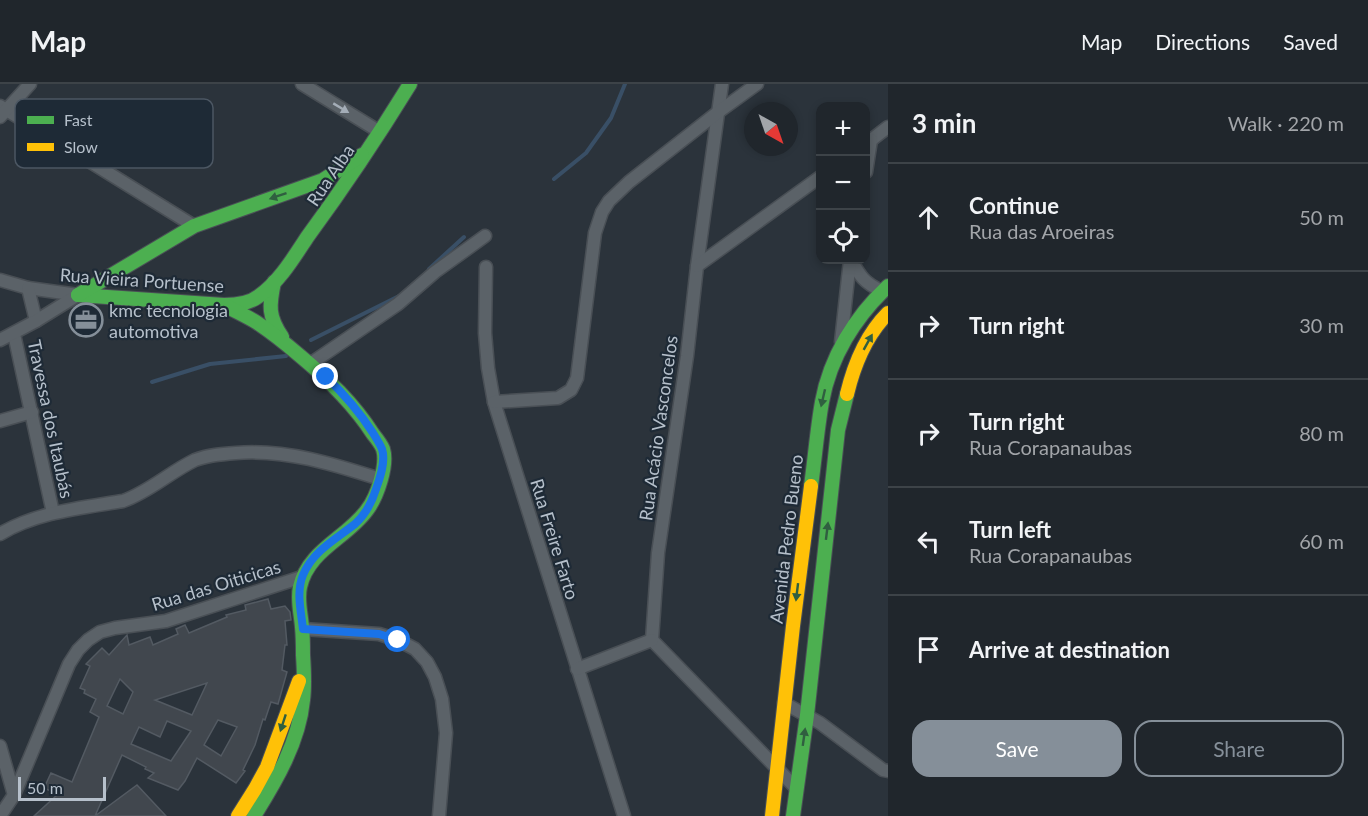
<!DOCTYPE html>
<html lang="en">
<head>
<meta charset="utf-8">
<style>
  body { margin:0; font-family:Lato,sans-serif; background:#282e34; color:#f1f3f6 }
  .controls { position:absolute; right:18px; top:18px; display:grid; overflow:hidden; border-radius:12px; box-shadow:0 3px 9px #0003 }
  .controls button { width:54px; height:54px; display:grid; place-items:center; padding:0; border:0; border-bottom:2px solid #3d4348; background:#20262c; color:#f1f3f6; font:30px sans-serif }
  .compass { position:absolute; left:744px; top:18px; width:54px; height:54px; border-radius:50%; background:#20262c; box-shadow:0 3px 9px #0003; rotate:140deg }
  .scale { position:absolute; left:18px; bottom:15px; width:88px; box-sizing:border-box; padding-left:6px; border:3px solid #b6c0cb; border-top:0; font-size:16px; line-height:21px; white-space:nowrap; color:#b6c0cb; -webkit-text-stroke:4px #1e2a36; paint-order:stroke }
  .stop { position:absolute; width:18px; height:18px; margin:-14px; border:4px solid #1a73e8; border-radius:50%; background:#fff }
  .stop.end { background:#1a73e8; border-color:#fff; box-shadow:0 2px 6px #0008 }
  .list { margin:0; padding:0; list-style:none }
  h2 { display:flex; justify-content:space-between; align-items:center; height:78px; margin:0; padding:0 24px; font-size:26px }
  h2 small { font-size:20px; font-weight:400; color:#a2a5a9 }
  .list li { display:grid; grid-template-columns:39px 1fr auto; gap:18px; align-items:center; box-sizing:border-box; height:108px; padding:0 24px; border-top:2px solid #3d4348 }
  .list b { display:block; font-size:22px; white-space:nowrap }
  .list p { margin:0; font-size:20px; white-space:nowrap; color:#a2a5a9 }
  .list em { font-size:20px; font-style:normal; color:#a2a5a9 }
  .actions { display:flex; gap:12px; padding:18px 24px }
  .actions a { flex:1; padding:14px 0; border:2px solid #858f99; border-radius:18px; text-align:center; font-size:21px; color:#858f99 }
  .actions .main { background:#858f99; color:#fff }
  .icon { flex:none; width:33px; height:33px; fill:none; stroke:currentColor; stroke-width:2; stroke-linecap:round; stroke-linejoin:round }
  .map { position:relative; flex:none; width:888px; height:732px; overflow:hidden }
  header { display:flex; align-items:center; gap:36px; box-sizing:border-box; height:84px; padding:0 30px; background:#20262c; border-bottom:2px solid #3d4348 }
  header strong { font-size:28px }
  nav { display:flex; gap:33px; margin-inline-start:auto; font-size:21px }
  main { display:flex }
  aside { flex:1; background:#20262c }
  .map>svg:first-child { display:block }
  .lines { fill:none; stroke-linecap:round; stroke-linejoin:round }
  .stream { stroke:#394f66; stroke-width:4 }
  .building { fill:#41474e; stroke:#535a62; stroke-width:1.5; fill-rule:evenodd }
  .street-casing { stroke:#494f55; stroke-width:15 }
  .fast-casing { stroke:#494f55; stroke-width:16 }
  .slow-casing { stroke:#494f55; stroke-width:16 }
  .street { stroke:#5b6268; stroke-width:12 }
  .fast { stroke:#4caf50; stroke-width:14 }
  .slow { stroke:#ffc107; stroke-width:14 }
  .oneway { fill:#a4adb7 }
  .oneway2 { fill:#305f40 }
  .route { stroke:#1a73e8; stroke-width:8 }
  .labels { text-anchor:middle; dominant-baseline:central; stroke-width:4.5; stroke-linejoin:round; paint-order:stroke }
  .street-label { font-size:18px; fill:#b6c0cb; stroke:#1e2a36 }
  .poi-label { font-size:18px; fill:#b6c0cb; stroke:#1e2a36; text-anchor:start }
  .key { fill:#1e2a36; stroke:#4c5763; stroke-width:1.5 }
  .key-label { font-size:16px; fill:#b6c0cb }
</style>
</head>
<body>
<header>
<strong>Map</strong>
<nav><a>Map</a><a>Directions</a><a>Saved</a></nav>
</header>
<main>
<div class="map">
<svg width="888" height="732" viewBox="0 0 888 732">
  <rect width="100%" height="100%" fill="#2b333b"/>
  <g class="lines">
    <g class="stream">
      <path d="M554,95L586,69L611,34L625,0"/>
      <path d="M429,185L464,153"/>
      <path d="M311,256L399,212"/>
      <path d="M152,298L210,280L286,272"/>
    </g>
  </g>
  <path class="building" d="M268,515L271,525L285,522L290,528L291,536L285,537L287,561H285L282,586L287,588L278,620L271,618L265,636L263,635L255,661L243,686L245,687L236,699L197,674L185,697L178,706L148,694L154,689L145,685L146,683L122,671L95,732L137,701L166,732H34L58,710L44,704L51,689L72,698L99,633L90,628L96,615L84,609L85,606L80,604L90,582L86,580L102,564L109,571L127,551L129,561L150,553L153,561L178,550L176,545L185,541L189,549L227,533L226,531L246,526L245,521ZM120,595L133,608L123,630L107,622ZM207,599L192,631L155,616ZM218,636L237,643L221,672L204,661ZM167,637L191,647L171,677L131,660L139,643L160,653Z"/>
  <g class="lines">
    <defs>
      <g id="street">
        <path d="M302,0L380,48"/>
        <path d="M722,0L697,182L687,272L658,469L652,556L796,704"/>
        <path d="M0,22L194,142"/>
        <path d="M0,33L30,0"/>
        <path d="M866,60L888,43"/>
        <path d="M866,88L871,56"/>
        <path d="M851,176C860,192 864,199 882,207"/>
        <path d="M697,182L820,93"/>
        <path d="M486,183L485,249L488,284L494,318L624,732"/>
        <path d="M0,196L28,204L78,211"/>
        <path d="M28,204L36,237"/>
        <path d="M14,250L53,429"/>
        <path d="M0,256L36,237L78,211"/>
        <path d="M841,258L850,176"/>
        <path d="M310,280L398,220L435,188L485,152"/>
        <path d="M494,318L558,314L571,306L577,294L595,149L602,128L609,117L629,98L717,29L757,0"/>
        <path d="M0,337L32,328"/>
        <path d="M0,450C37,428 81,424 123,417C149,408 170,388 195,376C208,371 222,370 236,369C286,365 333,380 380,395"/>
        <path d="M303,545L379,550L398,556L415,565L427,578L435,593L442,615L446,649L439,732"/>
        <path d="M577,585L652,556"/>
        <path d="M784,619L820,639L883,686L888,687"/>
        <path d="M0,662L14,711"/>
        <path d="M0,732L14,711L69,580L78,566L88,556L100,548L115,544L166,537L302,493"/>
      </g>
      <g id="fast">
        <path d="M274,198C269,222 268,232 282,253"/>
        <path d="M78,211L224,221C236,221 249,220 259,212C280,197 294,173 308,152C344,103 378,52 410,0"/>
        <path d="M78,211L194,142L323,96L362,71"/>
        <path d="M224,221C235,227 246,232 256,238C271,248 285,259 299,271C328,295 353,319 373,350C377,355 381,360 383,365C388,381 377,413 367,426C347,454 308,466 300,503C297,516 301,530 302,543C303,553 303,562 303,571C304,586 305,601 303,616C299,658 276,697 254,732"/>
        <path d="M811,402C815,374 817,346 822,318C830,273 855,233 888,202"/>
        <path d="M793,732L807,631L838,346L847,310"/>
      </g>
      <g id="slow">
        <path d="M847,310C854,281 866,251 888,229"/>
        <path d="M238,732L255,705L267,683L299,597"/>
        <path d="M772,732L793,542L811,402"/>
      </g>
    </defs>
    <use href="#street" class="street-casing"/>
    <use href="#fast" class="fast-casing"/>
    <use href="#slow" class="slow-casing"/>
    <use href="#street" class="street"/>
    <use href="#fast" class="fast"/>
    <use href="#slow" class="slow"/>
  </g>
  <defs><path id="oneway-solid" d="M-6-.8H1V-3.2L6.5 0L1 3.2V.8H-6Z" transform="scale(1.5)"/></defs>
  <use class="oneway" href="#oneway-solid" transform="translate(341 24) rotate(31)"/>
  <g class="oneway2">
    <use href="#oneway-solid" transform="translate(278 112) rotate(161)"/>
    <use href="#oneway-solid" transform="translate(868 258) rotate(-61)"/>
    <use href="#oneway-solid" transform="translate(823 314) rotate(103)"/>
    <use href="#oneway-solid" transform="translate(827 447) rotate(-83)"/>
    <use href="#oneway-solid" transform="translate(797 508) rotate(97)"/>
    <use href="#oneway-solid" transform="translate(283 639) rotate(108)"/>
    <use href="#oneway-solid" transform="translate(804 653) rotate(-82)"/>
  </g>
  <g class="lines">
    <path class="route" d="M326,293C345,311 359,327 373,349C376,354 380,360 382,365C386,377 380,394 376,405C372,418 365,431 355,440C336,455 313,467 303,491C296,508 301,527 303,545L379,550L398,556"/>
  </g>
  <defs>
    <symbol id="office-ring" viewBox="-11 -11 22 22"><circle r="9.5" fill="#1e2a36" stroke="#858f99" stroke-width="1.5"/><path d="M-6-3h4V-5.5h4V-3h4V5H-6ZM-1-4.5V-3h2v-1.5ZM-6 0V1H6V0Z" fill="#858f99"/></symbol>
  </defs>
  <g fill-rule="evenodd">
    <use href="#office-ring" x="67" y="217" width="38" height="38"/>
  </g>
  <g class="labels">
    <g class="street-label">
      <text transform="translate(330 91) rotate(-56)">Rua Alba</text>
      <text transform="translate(142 196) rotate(4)">Rua Vieira Portuense</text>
      <text transform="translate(51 335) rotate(78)">Travessa dos Itaubás</text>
      <text transform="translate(658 344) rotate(-82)">Rua Acácio Vasconcelos</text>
      <text transform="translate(555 455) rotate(73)">Rua Freire Farto</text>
      <text transform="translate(786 455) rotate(-83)">Avenida Pedro Bueno</text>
      <text transform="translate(216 501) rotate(-17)">Rua das Oiticicas</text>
    </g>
    <g class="poi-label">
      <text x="109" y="226">kmc tecnologia<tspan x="109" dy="21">automotiva</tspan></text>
    </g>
  </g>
  <rect x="15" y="15" width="198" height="69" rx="9" class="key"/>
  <rect x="27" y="32" width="27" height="8" fill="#4caf50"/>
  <rect x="27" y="59" width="27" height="8" fill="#ffc107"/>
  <g class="key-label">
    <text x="64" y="42">Fast</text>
    <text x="64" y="69">Slow</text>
  </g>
</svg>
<div class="controls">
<button>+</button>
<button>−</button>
<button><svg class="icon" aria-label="locate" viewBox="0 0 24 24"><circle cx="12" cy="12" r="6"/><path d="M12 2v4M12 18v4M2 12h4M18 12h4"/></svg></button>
</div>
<svg class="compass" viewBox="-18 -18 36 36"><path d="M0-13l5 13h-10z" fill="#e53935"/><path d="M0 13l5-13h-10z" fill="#a2a5a9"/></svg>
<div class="scale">50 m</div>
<div class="stop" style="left:398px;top:556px"></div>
<div class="stop end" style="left:326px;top:293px"></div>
</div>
<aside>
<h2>3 min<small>Walk · 220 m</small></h2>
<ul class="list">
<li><svg class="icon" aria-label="ahead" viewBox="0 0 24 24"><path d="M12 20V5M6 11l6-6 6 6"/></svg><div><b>Continue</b><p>Rua das Aroeiras</p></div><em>50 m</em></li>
<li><svg class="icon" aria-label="right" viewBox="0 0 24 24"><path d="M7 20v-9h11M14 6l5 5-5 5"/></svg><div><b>Turn right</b></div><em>30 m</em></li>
<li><svg class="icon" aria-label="right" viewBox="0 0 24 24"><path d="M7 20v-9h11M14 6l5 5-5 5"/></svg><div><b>Turn right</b><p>Rua Corapanaubas</p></div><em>80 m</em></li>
<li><svg class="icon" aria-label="left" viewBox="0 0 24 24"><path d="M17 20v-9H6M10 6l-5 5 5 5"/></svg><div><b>Turn left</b><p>Rua Corapanaubas</p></div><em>60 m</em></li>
<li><svg class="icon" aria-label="arrive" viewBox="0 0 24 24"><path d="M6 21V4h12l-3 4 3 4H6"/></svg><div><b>Arrive at destination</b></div></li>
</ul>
<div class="actions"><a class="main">Save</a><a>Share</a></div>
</aside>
</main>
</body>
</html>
